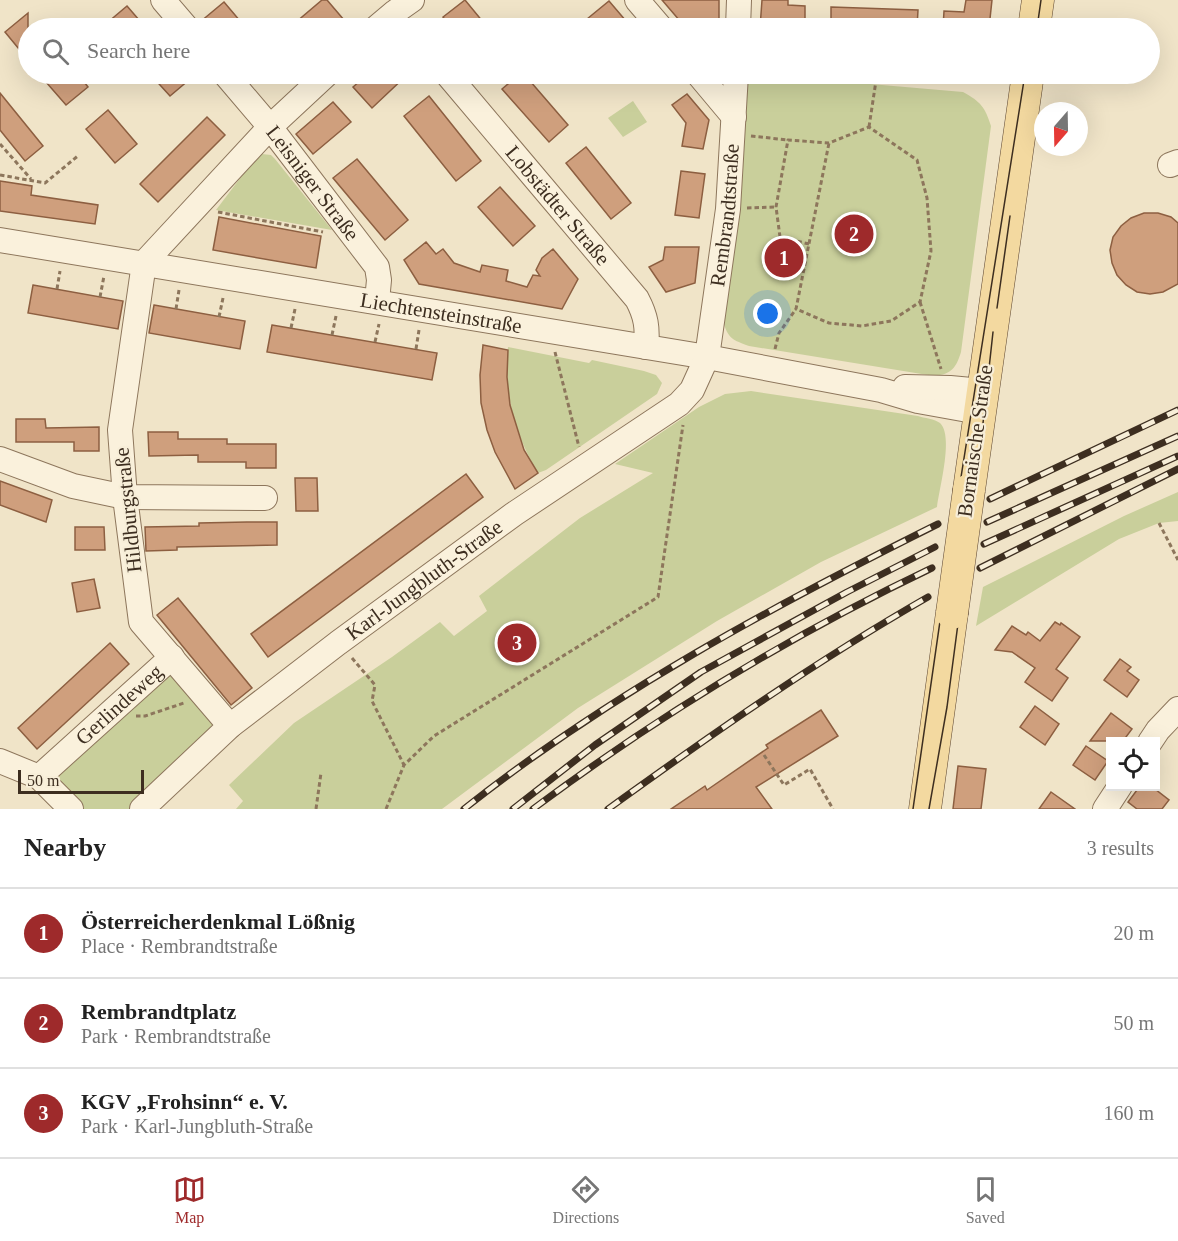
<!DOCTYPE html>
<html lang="en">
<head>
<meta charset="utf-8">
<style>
  body { margin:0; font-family:Georgia,serif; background:#f6f6f6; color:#222 }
  .controls { position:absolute; right:18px; bottom:18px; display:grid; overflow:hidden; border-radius:0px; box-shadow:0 6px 24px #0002 }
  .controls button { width:54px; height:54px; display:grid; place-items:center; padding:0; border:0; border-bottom:2px solid #e0e0e0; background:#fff; color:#222; font:30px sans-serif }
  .compass { position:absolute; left:1034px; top:102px; width:54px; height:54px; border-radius:50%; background:#fff; box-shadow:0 6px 24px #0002; rotate:200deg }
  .scale { position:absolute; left:18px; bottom:15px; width:126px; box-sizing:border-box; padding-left:6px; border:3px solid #3d2e20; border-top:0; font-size:16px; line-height:21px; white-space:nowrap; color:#3d2e20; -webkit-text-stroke:4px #f7eed8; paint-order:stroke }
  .you { position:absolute; left:768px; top:314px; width:21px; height:21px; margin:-15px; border:4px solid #fff; border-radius:50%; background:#1a73e8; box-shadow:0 0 0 9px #1a73e833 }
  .badge { display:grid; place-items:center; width:39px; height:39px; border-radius:50%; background:#9e2a2b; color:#fff; font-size:20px; font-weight:700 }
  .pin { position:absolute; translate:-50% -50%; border:3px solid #fff; box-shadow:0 2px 6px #0006 }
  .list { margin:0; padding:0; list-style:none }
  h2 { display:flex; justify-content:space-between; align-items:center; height:78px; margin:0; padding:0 24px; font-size:26px }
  h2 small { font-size:20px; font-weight:400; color:#767676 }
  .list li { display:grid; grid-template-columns:39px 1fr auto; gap:18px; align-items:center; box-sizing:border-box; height:90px; padding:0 24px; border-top:2px solid #e0e0e0 }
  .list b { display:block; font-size:22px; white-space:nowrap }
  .list p { margin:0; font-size:20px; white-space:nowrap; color:#767676 }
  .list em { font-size:20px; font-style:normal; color:#767676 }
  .icon { flex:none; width:33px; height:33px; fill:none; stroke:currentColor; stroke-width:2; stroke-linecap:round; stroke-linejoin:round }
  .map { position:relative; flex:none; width:1178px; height:809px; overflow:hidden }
  .search { position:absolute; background:#fff; box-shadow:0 6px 24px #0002; left:18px; right:18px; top:18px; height:66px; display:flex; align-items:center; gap:15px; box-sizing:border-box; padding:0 21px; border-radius:33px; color:#767676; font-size:22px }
  .sheet { height:348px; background:#fff }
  nav { display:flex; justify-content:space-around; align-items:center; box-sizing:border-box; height:84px; border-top:2px solid #e0e0e0; background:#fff; font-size:16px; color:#767676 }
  nav a { display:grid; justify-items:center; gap:3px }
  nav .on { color:#9e2a2b }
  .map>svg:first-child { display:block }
  .green { fill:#c9cf9b }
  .building { fill:#cf9f7d; stroke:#8d5f41; stroke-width:1.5 }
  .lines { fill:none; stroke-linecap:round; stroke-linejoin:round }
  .minor-casing { stroke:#8d765c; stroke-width:26 }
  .major-casing { stroke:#5b4430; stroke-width:33 }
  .path { stroke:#8d765c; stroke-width:3; stroke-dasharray:4.5 3; stroke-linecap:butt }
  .minor { stroke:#faf1dc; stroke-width:24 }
  .major { stroke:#f3d9a0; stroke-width:32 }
  .tram { stroke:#3d2e20; stroke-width:1.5 }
  .rail-casing { stroke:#3d2e20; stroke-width:7 }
  .rail { stroke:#f7eed8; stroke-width:4.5; stroke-dasharray:14; stroke-linecap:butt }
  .major-bridge-casing { stroke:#5b4430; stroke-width:33; stroke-linecap:butt }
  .major-bridge { stroke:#f3d9a0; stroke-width:32 }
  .labels { text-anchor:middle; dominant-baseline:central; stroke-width:4.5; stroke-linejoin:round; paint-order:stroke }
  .street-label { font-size:21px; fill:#3d2e20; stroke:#f7eed8 }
</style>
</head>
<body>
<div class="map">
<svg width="1178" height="809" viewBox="0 0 1178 809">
  <rect width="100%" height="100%" fill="#f0e4c8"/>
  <g class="green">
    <path d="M766,75L963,92C981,102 985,107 991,126L961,352C956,368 952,374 934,376L749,346C733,340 728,339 723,321L746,85L754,77Z"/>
    <path d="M633,101L647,122L623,137L608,118Z"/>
    <path d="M262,154L271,155L275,159L332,230L216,210L257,156Z"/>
    <path d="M508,347L589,363L592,360L644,371L656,375L662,383L657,394L546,470L538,473C515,435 503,392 508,347Z"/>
    <path d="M751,391L918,416C924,418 935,419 940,423C954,436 939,489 937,507L821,562L717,621L578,708L442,809H236L243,801L229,785L294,723L392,657L440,622L454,636L487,611L479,596L580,518L653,473L615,464L699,407L725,394Z"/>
    <path d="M1178,492V521L1159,523L1119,539L976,626L983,587L1124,516Z"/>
    <path d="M172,657L230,726L142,809H71L39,777Z"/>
  </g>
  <g class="building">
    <path d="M322,0H327L344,20L334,28H289Z"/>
    <path d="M465,0L488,28H452L443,17Z"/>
    <path d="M662,0H719V25L707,28H686Z"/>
    <path d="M762,0H788V5L805,6V28H760Z"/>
    <path d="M966,0H992L989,28H943L944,11L964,12Z"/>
    <path d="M609,1L632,28H595L587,19Z"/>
    <path d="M224,2L246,28H201L200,22Z"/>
    <path d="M127,6L146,28H101Z"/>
    <path d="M831,7L918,10L917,28H831Z"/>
    <path d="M28,13V60L5,32Z"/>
    <path d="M39,74H78L88,87L66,105Z"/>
    <path d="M150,74H196L170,96Z"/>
    <path d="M368,74H408L372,108L353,87Z"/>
    <path d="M520,74H524L568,125L549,142L502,89Z"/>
    <path d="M0,93L43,146L25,161L0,130Z"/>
    <path d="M687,94L709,120L703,149L682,146L686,123L672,105Z"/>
    <path d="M429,96L481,161L456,181L404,116Z"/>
    <path d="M333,102L351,122L313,154L296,134Z"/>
    <path d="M108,110L137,144L115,163L86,129Z"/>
    <path d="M207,117L225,135L158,202L140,184Z"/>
    <path d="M586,147L631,203L611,219L566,163Z"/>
    <path d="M357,159L408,220L385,240L333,178Z"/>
    <path d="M681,171L705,174L699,218L675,215Z"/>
    <path d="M0,181L32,186L31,195L98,205L95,224L0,211Z"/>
    <path d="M500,187L535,226L513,246L478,207Z"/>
    <path d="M1144,213H1158L1171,217L1178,223V284L1163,292L1150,294L1137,292L1126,285L1117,275L1112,263L1110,250L1113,237L1121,226L1131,218Z"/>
    <path d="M219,217L321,236L316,268L213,250Z"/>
    <path d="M426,242L436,254L443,249L454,263L480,272L482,265L508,270L506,281L527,287L533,275L540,276L536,270L542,258L553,249L578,279L562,309L419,284L404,260Z"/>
    <path d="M665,247H699L695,283L666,292L649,267L663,260Z"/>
    <path d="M33,285L123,301L118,329L28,313Z"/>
    <path d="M154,305L245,321L240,349L149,333Z"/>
    <path d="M272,325L437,353L432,380L267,352Z"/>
    <path d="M483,345L508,350L507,377L510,405L524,450L538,473L515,489L495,452L487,430L481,403L480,375Z"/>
    <path d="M16,419H45L46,428L99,427V451H74V442H16Z"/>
    <path d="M148,432H178V439H227V444H276V468H246V462H198V455L149,456Z"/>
    <path d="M466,474L483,497L268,657L251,634Z"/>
    <path d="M295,478H317L318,511H296Z"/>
    <path d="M0,481L52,500L46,522L0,505Z"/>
    <path d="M247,522H277V545L177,547V550L146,551L145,527L199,526V523Z"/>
    <path d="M75,527H104L105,550H75Z"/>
    <path d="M94,579L100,608L77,612L72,583Z"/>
    <path d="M178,598L252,688L231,705L157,615Z"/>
    <path d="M1055,622L1060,625L1061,623L1080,637L1056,669L1068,678L1052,701L1025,682L1035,668L1012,652L995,650L1012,626L1026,635L1028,632L1040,641Z"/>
    <path d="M110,643L129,664L37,749L18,728Z"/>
    <path d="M1120,659L1131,667L1127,671L1139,680L1127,697L1104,680Z"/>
    <path d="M1035,706L1059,724L1045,745L1020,727Z"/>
    <path d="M821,710L838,736L756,787L772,809H671L705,786L707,790L768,748L766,745Z"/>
    <path d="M1111,713L1132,729L1123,741H1090Z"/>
    <path d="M1086,746L1108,761L1095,780L1073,765Z"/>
    <path d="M958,766L986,769L981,809H953Z"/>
    <path d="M1140,786H1151L1169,800L1162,809H1137L1128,802Z"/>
    <path d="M1051,792L1075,809H1039Z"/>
  </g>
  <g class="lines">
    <defs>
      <g id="minor">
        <path d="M163,0L187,28"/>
        <path d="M637,0L661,28"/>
        <path d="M376,28L395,12L412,0"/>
        <path d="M738,28L739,0"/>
        <path id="s1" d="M225,74L270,127L377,267L379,280L377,301"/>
        <path id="s2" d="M447,74L637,299C646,316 648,328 646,347"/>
        <path d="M698,74L734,117"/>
        <path d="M1170,165L1178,162"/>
        <path id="s3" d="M0,240L707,357L881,390L918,401L979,412"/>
        <path d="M905,387L950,388L982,391"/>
        <path d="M0,459L73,486L125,497L265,498"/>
        <path d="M230,726L141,622L125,497L120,430L144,263L270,127L327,74"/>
        <path d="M1150,742L1158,730L1178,709"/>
        <path d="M0,761L39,777L71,809"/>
        <path id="s4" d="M39,777L172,657"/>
        <path id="s5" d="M142,809L230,726L338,643L514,514L679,404L692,390L707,357L728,209L736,74"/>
        <path d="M1105,809L1120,786"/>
      </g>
      <g id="major">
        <path d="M1034,28L1038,0"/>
        <path d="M969,490L1028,74"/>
        <path d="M925,809L952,613"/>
      </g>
    </defs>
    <use href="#minor" class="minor-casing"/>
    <use href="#major" class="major-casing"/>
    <g class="path">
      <path d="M869,127L877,74"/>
      <path d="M751,136L788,140"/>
      <path d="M0,144L31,179"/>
      <path d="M0,175L45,183L79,155"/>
      <path d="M747,208L776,207"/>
      <path d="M218,212L323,232"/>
      <path d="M809,244L780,237L776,207L788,140L829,143L869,127L917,160L927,198L931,251L920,302L891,321L862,326L829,323L796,309L829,143"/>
      <path d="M57,289L60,271"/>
      <path d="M100,297L104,276"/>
      <path d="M920,302L941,369"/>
      <path d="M176,309L179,290"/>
      <path d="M219,317L223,298"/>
      <path d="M291,328L295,309"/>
      <path d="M332,335L336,316"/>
      <path d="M375,342L379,324"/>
      <path d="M416,349L419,330"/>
      <path d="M775,349L779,333L796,309"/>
      <path d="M555,352L579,447"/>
      <path d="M1159,523L1178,560"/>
      <path d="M352,658L375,685L372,701L404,765"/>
      <path d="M136,716H145L184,703"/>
      <path d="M764,755L784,785L810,769L833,809"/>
      <path d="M316,809L321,773"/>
      <path d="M386,809L404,765L434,736L658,597L683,425"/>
    </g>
    <use href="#minor" class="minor"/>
    <use href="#major" class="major"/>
    <g class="tram">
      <path d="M1037,28L1041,0"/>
      <path d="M997,308L1010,216"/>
      <path d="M913,809L958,496L1025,74"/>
      <path d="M929,809L947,707L976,487L993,332"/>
    </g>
    <defs>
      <g id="rail">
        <path d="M990,499L1178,410"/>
        <path d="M987,522L1178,436"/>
        <path d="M984,544L1178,456"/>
        <path d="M980,568L1178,469"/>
        <path d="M464,809C609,694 773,606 938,524"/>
        <path d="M513,809L595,745L701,672L847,592L935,547"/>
        <path d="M533,809C658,716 791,635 932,568"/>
        <path d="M608,809C712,734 816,661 928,597"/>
      </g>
    </defs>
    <use href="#rail" class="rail-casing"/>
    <use href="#rail" class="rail"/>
    <defs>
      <path id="major-bridge" d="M952,613L969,490"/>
    </defs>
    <use href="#major-bridge" class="major-bridge-casing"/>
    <use href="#major-bridge" class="major-bridge"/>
  </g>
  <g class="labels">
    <g class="street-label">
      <text stroke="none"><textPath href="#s1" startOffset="140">Leisniger Straße</textPath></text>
      <text stroke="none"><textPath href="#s2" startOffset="172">Lobstädter Straße</textPath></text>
      <text stroke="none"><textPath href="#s5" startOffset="872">Rembrandtstraße</textPath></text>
      <text stroke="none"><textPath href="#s3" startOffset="447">Liechtensteinstraße</textPath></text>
      <text transform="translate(975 441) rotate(-82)">Bornaische Straße</text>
      <text transform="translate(128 510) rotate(-96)">Hildburgstraße</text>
      <text stroke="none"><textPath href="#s5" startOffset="364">Karl-Jungbluth-Straße</textPath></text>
      <text stroke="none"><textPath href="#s4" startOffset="108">Gerlindeweg</textPath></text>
    </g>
  </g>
</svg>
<div class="controls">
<button><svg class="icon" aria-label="locate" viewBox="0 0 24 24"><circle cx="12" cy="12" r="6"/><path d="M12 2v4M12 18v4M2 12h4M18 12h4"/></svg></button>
</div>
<svg class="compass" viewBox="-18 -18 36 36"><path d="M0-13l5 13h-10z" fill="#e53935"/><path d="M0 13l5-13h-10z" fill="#767676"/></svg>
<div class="scale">50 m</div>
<div class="you"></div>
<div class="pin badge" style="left:784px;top:258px">1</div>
<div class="pin badge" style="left:854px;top:234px">2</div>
<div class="pin badge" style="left:517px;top:643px">3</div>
<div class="search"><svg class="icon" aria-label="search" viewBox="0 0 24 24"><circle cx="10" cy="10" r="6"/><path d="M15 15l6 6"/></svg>Search here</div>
</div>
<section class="sheet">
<h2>Nearby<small>3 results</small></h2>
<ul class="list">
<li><span class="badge">1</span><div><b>Österreicherdenkmal Lößnig</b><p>Place · Rembrandtstraße</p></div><em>20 m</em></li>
<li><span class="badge">2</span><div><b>Rembrandtplatz</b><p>Park · Rembrandtstraße</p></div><em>50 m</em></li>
<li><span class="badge">3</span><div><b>KGV „Frohsinn“ e. V.</b><p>Park · Karl-Jungbluth-Straße</p></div><em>160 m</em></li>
</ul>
</section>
<nav>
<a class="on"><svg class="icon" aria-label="map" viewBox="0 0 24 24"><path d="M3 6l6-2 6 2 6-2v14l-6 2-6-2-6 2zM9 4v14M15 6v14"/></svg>Map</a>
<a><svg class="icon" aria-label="directions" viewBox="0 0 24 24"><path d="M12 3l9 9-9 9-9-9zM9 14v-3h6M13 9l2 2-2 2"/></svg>Directions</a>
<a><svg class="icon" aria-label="saved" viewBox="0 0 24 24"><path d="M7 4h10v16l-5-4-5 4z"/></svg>Saved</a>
</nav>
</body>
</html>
